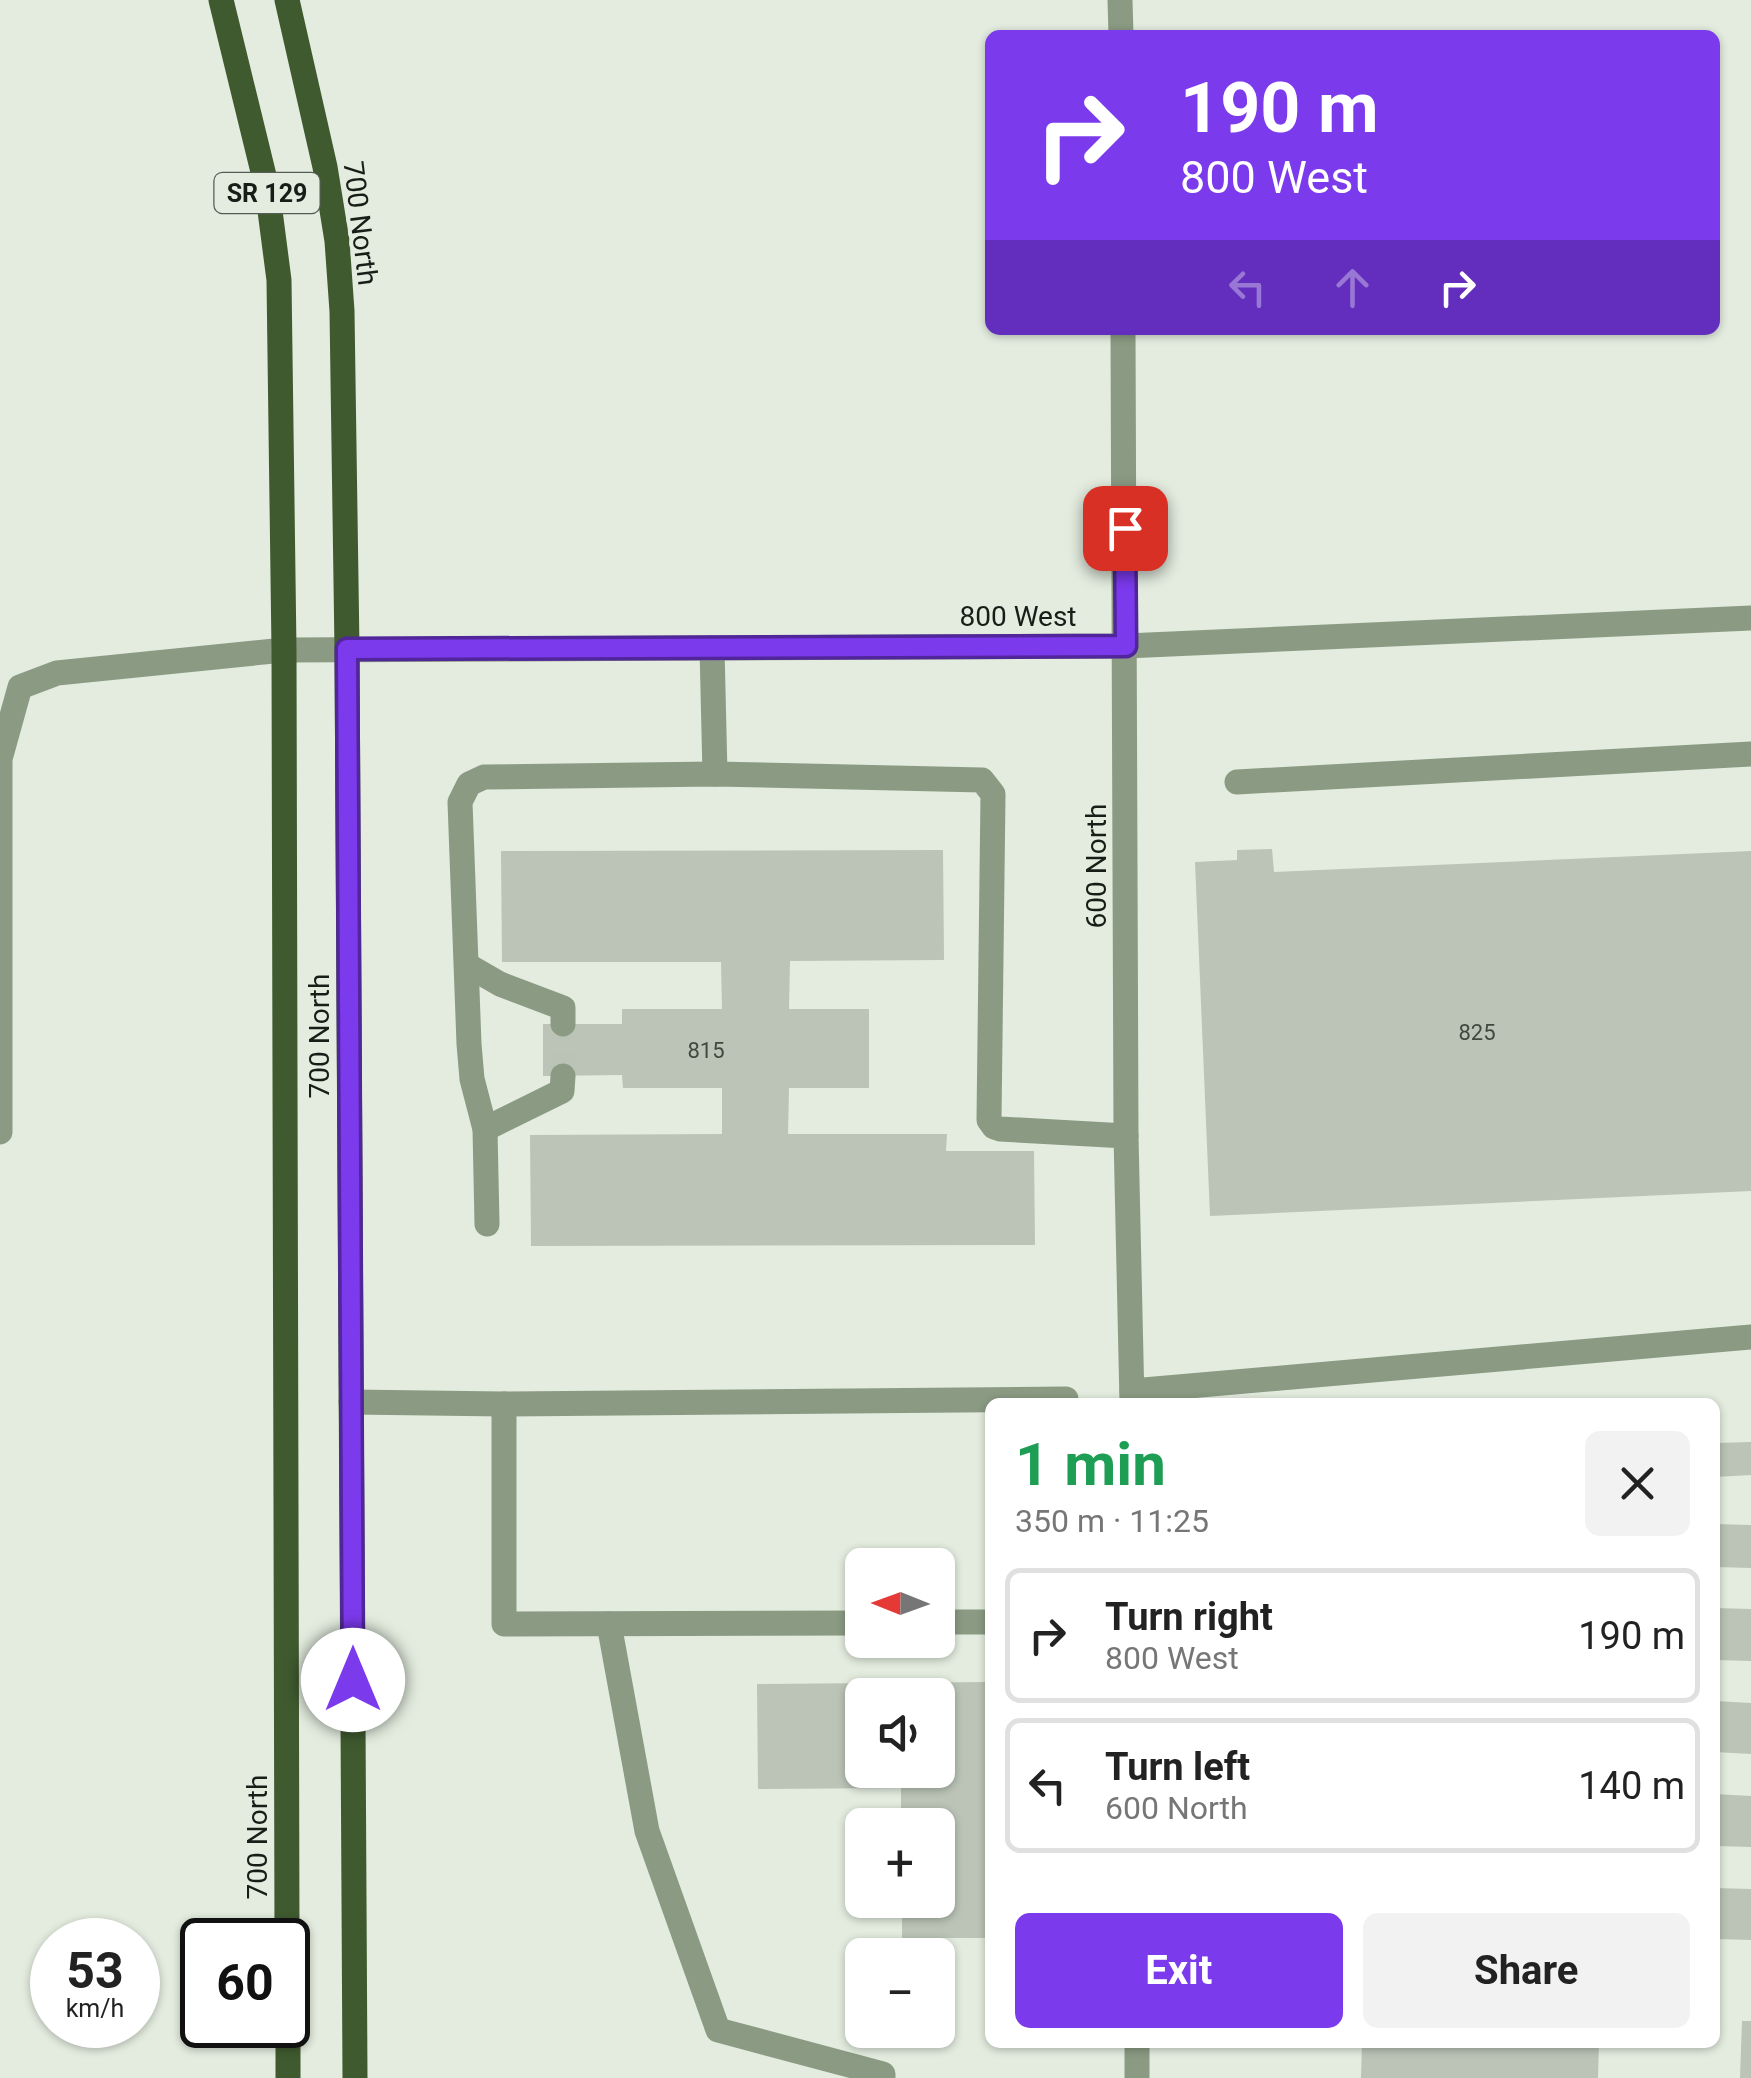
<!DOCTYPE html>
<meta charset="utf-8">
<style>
:root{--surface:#fff;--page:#f2f2f2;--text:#222;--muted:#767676;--line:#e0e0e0;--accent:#7c3aed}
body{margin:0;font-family:Roboto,sans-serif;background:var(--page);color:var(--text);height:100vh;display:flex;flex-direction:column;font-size:38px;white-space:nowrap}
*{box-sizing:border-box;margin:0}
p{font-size:32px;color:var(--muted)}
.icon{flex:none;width:55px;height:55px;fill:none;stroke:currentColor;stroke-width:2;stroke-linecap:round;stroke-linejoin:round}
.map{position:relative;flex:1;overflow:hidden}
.side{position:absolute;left:985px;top:1398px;width:735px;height:650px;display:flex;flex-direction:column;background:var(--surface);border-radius:15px;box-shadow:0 2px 8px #0004}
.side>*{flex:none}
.banner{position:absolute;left:985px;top:30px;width:735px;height:305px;border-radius:15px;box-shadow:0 2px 8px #0004;background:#7c3aed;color:#fff;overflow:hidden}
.needle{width:65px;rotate:271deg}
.tools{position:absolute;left:845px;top:1548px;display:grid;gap:20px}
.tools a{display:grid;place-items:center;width:110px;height:110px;border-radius:15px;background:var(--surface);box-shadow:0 2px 8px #0004;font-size:50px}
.speed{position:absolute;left:30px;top:1918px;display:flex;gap:20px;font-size:50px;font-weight:700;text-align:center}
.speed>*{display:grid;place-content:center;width:130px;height:130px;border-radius:50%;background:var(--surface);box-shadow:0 2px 8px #0004;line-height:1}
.speed small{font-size:25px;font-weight:400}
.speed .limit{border:5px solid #111;border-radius:15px;background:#fff;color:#111}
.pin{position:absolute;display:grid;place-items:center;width:85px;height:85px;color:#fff;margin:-42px;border-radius:20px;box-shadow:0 5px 15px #0006}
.me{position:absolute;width:110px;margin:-55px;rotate:0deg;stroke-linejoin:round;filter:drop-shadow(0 0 8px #0008)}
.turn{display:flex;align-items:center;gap:35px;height:210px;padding:0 30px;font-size:45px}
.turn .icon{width:130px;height:130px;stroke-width:2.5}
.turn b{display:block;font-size:70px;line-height:85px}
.lanes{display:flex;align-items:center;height:95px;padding:0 30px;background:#0003;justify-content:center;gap:50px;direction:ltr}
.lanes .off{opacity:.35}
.round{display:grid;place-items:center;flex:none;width:105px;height:105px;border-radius:15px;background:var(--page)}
.head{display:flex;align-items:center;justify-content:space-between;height:170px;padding:0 30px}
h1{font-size:60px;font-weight:700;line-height:75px;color:#1e9e55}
.action{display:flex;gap:20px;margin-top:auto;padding:20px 30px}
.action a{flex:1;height:115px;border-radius:15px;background:var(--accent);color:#fff;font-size:40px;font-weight:700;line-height:115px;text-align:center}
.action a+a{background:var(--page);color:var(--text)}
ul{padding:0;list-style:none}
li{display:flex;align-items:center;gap:30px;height:135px;margin:0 20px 15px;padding:0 10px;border:5px solid var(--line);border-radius:15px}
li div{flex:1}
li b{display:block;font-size:38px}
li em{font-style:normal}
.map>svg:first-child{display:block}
.building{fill:#bbc4b7;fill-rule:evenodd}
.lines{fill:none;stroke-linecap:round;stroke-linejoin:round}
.minor-tunnel{stroke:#bbc3b7;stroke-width:25;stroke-dasharray:25 12;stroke-linecap:butt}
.minor{stroke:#8b9b83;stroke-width:25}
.major{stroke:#3f5a2f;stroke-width:25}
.route-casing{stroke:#51269a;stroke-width:25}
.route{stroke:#7c3aed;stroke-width:18}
.labels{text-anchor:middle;stroke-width:8;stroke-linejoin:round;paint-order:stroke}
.number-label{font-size:22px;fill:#424740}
.shield{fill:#e3ecdf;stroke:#565b54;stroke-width:2.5}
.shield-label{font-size:25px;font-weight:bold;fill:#191d18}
.street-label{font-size:28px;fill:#191d18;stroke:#e3ecdf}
</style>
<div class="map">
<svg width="1751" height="2078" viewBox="0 0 1751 2078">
<rect width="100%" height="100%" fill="#e3ecdf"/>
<g class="building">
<polygon points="1272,849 1274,872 1751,851 1751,1191 1210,1216 1195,862 1237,860 1237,850"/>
<polygon points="943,850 944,960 790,961 789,1009 869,1009 869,1088 789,1088 788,1134 947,1134 946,1151 1034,1151 1035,1245 531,1246 530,1135 722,1134 722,1088 623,1088 622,1075 543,1076 543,1024 622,1024 622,1009 722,1009 721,962 502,962 501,851"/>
<polygon points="1751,1442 1751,1475 1715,1477 1715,1443"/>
<polygon points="1715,1524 1751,1525 1751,1568 1715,1567"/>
<polygon points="1715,1608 1751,1609 1751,1661 1715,1660"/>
<path d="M990,1682V1938H902V1900H938V1825H901V1788L758,1789L757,1684ZM862,1695H938V1770H862Z"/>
<polygon points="1715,1701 1751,1703 1751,1754 1715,1752"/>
<polygon points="1715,1794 1751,1796 1751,1847 1715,1846"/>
<polygon points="1715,1888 1751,1889 1751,1940 1715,1939"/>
<polygon points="1742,2021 1751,2021 1751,2078 1740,2078"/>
<polygon points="1362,2042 1599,2042 1598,2078 1361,2078"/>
</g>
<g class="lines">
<polyline class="minor-tunnel" points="563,1076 563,1024"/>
<g class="minor">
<polyline points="1120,0 1121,35"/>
<polyline points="1123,330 1126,1136 1132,1402"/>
<polyline points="712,648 715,774"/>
<polyline points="1237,782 1751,754"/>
<polyline points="467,965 500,984 563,1008 563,1024"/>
<polyline points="485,1129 562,1091 563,1076"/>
<polyline points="0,1132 0,759 20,687 57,673 284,650 1126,646 1751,618"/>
<polyline points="487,1224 485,1129 472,1079 469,1044 460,802 469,784 484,777 715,774 982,780 993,794 989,1120 994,1127 1000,1129 1126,1136"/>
<polyline points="1132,1391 1751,1337"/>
<polyline points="351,1402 504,1404 1066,1399 1066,1402"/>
<polyline points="504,1404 504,1624 862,1623"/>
<polyline points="938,1622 990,1622"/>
<polyline points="609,1624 647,1831 718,2030 883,2074 883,2078"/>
<polyline points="1137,2042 1137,2078"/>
</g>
<g class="major">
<polyline points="221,0 267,188 279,280 284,650 287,1940"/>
<polyline points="287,0 325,167 337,241 342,311 347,649 355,2078"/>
<polyline points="288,2019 288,2078"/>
</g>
</g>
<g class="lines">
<g class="route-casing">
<polyline id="route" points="353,1680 347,649 1126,646 1125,528"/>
</g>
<use href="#route" class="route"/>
</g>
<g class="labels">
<g class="number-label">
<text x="1477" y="1040">825</text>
<text x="706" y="1058">815</text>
</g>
<rect class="shield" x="214.5" y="173" width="105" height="40" rx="8"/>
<g class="shield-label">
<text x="267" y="202">SR 129</text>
</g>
<g class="street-label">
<text transform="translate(361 223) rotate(83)" y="10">700 North</text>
<text x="1018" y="626">800 West</text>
<text transform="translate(1096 866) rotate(-90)" y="10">600 North</text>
<text transform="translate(319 1036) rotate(-90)" y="10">700 North</text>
<text transform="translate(257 1837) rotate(-90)" y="10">700 North</text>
</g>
</g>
</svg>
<div class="tools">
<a><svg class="needle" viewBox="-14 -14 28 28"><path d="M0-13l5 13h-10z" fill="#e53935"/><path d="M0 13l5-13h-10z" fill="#767676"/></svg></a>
<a><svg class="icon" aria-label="sound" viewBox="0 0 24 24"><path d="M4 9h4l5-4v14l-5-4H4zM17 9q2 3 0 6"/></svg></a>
<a>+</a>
<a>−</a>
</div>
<div class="speed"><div>53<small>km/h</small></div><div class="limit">60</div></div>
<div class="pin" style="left:1125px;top:528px;background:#d93025"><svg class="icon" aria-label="arrive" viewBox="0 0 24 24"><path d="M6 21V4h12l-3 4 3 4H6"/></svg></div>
<svg class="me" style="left:353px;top:1680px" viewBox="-20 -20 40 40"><circle r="19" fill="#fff"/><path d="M0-13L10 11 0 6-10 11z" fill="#7c3aed"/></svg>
<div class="banner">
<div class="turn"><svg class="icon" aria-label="right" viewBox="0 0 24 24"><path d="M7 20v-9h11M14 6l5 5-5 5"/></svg><div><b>190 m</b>800 West</div></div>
<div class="lanes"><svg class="icon off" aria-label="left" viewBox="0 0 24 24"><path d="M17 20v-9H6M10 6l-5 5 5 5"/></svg><svg class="icon off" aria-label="ahead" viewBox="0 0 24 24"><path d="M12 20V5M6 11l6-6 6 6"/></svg><svg class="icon" aria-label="right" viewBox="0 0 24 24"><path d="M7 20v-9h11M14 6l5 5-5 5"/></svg></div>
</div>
<section class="side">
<div class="head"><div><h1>1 min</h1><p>350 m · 11:25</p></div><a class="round"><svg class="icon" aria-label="close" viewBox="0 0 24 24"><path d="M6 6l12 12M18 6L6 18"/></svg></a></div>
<ul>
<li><svg class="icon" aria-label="right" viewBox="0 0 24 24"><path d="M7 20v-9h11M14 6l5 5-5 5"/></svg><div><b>Turn right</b><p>800 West</p></div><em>190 m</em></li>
<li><svg class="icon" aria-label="left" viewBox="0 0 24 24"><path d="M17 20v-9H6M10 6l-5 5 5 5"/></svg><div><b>Turn left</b><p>600 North</p></div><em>140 m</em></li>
</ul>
<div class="action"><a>Exit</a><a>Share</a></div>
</section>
</div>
